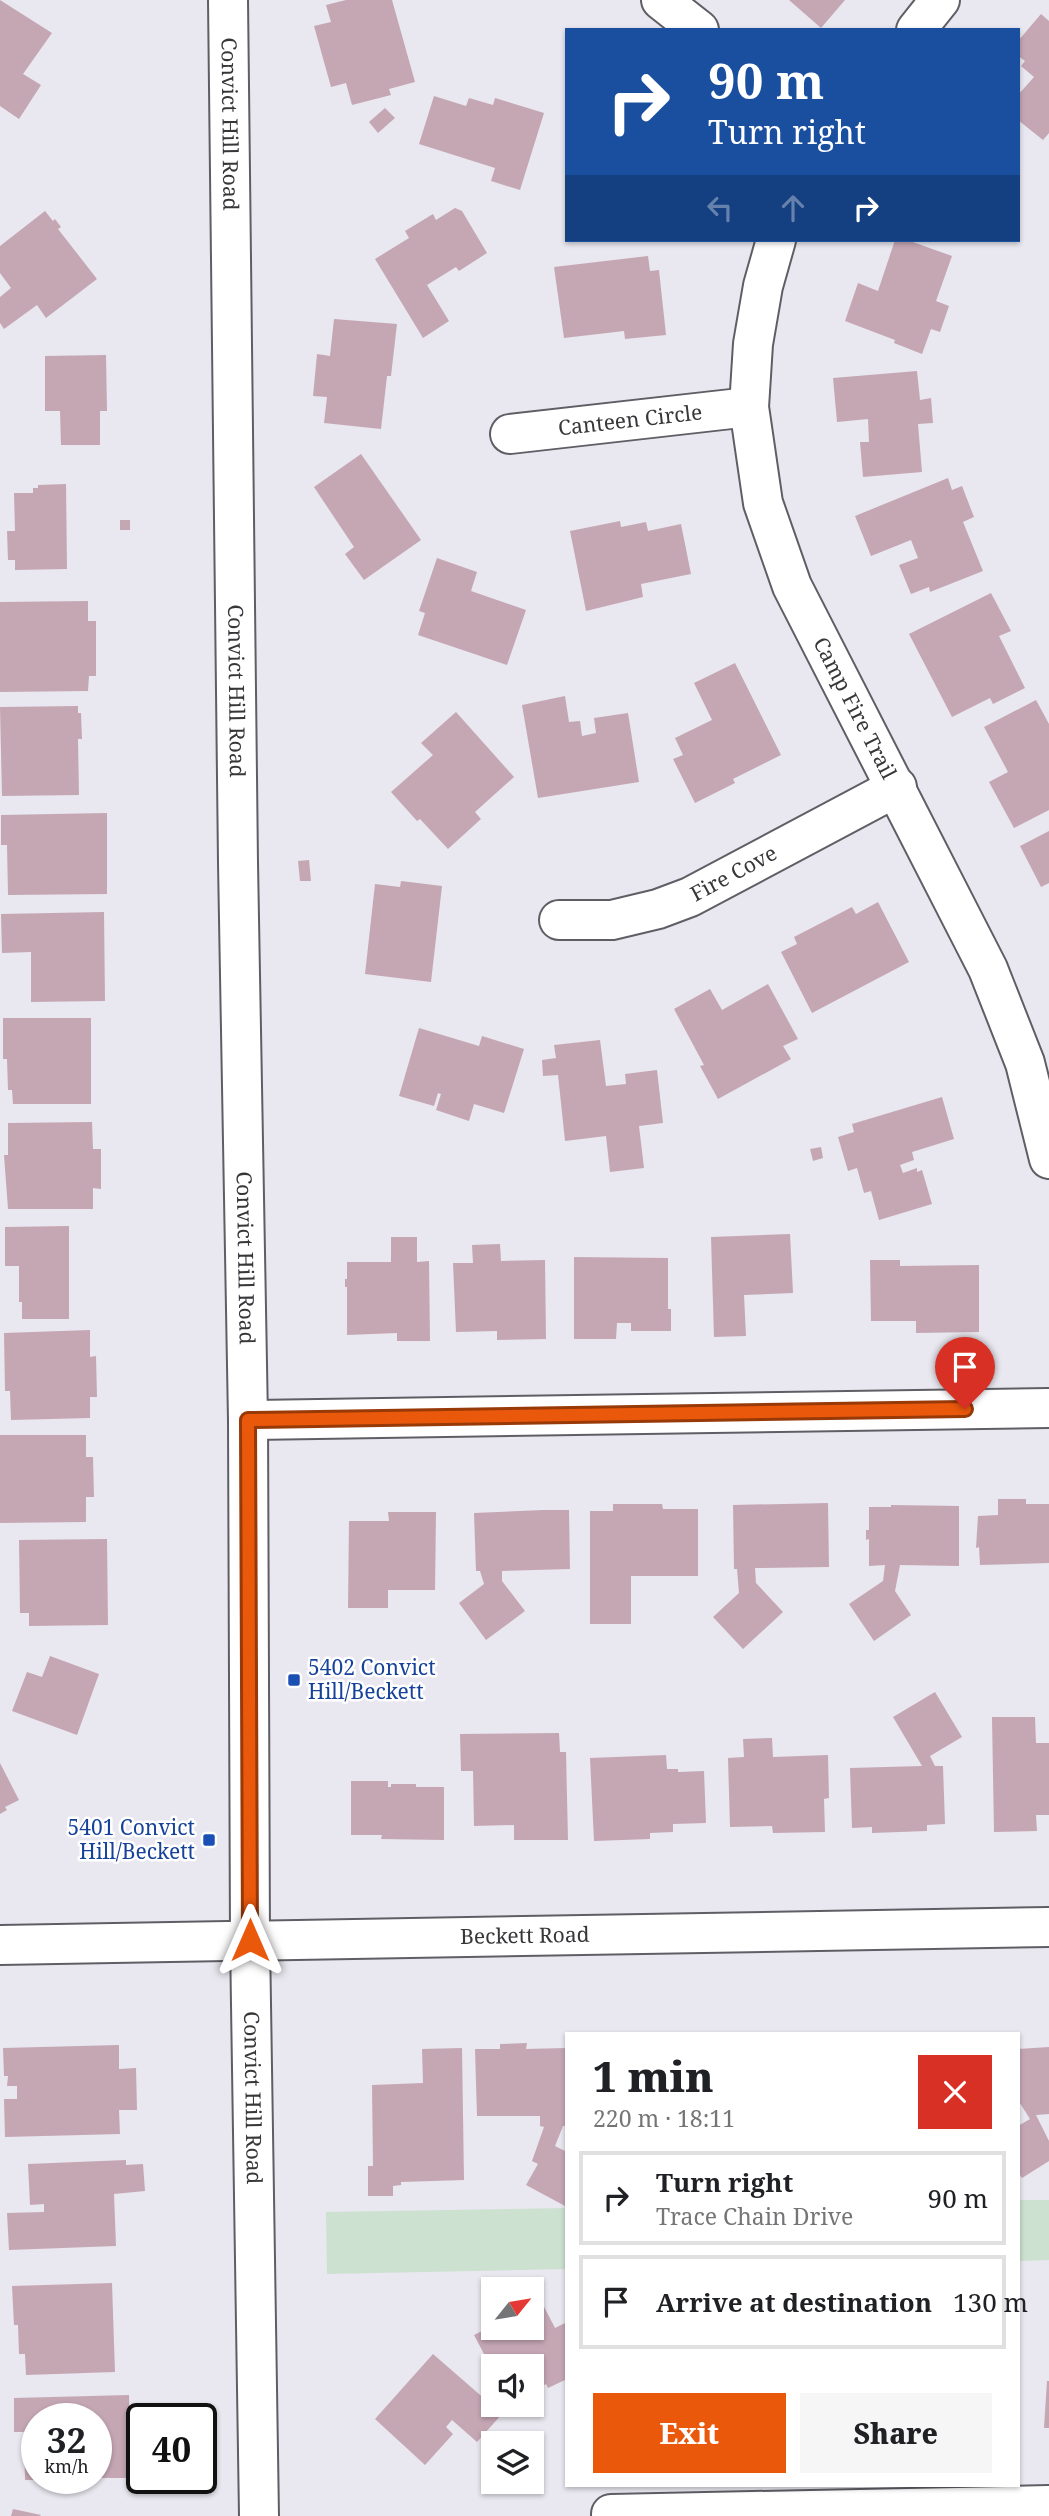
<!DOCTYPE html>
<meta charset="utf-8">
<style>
:root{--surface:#fff;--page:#f6f6f6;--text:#202124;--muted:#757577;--line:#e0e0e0;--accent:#ea580c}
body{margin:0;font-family:"Noto Serif",serif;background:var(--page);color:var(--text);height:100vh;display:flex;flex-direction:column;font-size:26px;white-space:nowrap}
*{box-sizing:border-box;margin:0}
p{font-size:23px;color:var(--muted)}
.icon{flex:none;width:38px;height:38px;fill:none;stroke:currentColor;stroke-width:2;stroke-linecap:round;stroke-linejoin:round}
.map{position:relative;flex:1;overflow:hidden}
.side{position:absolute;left:565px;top:2032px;width:455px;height:455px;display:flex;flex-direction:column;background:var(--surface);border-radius:0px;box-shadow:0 2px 5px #0004}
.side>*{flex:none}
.hud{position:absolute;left:565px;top:28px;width:455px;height:214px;border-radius:0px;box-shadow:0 2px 5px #0004;background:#1a4fa0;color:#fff;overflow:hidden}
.needle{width:46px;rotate:60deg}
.buttons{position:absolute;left:481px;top:2277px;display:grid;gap:14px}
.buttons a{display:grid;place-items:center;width:63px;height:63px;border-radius:0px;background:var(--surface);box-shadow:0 2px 5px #0004;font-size:35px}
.speed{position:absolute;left:21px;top:2403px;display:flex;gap:14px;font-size:35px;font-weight:700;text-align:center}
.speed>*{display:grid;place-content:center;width:91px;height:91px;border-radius:50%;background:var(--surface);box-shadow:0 2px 5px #0004;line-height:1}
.speed small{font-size:18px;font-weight:400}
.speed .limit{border:4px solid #111;border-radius:10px;background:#fff;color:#111}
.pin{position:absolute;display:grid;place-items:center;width:60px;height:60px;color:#fff;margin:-72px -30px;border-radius:50% 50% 50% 0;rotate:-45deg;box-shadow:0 0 7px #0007}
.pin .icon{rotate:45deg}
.me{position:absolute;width:77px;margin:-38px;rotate:0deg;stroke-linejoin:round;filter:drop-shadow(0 0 5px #0008)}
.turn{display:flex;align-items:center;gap:24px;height:147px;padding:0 28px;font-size:32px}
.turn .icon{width:91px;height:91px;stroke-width:2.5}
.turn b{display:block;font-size:49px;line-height:60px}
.lanes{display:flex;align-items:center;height:66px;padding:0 28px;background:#0003;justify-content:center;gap:35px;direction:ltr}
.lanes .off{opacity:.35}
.round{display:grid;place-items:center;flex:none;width:74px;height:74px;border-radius:0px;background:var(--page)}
.overview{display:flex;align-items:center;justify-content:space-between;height:119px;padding:0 28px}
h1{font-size:42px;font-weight:800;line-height:52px}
.cta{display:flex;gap:14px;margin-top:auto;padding:14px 28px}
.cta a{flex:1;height:80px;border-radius:0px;background:var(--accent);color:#fff;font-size:28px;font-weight:800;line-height:80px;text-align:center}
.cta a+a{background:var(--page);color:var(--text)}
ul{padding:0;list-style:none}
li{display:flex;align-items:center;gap:21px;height:94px;margin:0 14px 10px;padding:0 14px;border:4px solid var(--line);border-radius:0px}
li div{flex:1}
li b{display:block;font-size:26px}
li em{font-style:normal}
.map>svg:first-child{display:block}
.green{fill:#cce1d0}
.building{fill:#c5a7b4}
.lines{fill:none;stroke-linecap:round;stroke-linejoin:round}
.minor-casing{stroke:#605e65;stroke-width:42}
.tertiary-casing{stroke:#605e65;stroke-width:42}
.minor{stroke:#fff;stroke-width:38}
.tertiary{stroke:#fff;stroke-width:38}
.route-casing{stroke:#983908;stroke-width:18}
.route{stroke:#ea580c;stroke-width:12}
.transit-dot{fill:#1a4fb4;stroke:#fff;stroke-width:2.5}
.labels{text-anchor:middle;stroke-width:5;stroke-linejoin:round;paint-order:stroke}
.street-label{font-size:21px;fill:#373639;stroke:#fff}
.transit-label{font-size:21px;fill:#164399;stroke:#fff;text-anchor:start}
</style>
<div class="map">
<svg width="1049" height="2516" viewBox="0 0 1049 2516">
<rect width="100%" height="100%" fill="#e9e7ef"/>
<g class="green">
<polygon points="1019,2200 1049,2200 1049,2260 1019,2261"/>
<polygon points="567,2208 567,2269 327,2274 326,2212"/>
</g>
<g class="building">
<polygon points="0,0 52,33 23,74 41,85 19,119 0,106"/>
<polygon points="346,0 392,0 415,82 389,89 391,95 352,105 346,83 331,87 314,26 331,22 326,5"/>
<polygon points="789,0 845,0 821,28"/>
<polygon points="1041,14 1049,21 1049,133 1043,140 1018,120 1018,95 1034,77 1021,66 1025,61 1018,56 1018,41"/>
<polygon points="434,96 466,106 469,98 493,105 495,98 544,113 520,190 491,181 495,168 419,144"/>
<polygon points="385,108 395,118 378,133 369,122"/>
<polygon points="455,208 462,211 487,253 459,271 456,267 427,285 449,321 423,338 375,259 409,238 405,231 433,214 436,220"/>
<polygon points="45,211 53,221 55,219 61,227 58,229 97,279 46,318 37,305 4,329 0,323 0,297 11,288 0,273 0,246"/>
<polygon points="895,240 907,240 952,256 936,301 949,306 940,332 931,329 922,354 894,343 895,340 845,321 858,283 878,291"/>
<polygon points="648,256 650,271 659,270 666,335 625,339 624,331 564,338 554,267"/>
<polygon points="334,319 397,324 391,376 387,376 381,429 324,423 327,397 313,396 317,354 330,356"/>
<polygon points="106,355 107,411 100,411 100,445 61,445 60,411 45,411 45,356"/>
<polygon points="917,371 920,400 931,398 933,423 918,424 922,472 863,477 860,442 869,442 868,419 837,422 833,378"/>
<polygon points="361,454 421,540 364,580 345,554 354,547 314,487"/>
<polygon points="948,478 952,490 962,486 974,517 963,522 983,571 930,592 929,587 911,594 899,565 918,558 911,540 871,556 855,516"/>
<polygon points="66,484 67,569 15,570 15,560 8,560 7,531 15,531 14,493 33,493 33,488 38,488 38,485"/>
<rect x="120" y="520" width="10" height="10"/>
<polygon points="620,521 621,527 646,522 648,531 681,524 691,574 641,584 643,597 586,611 570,531"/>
<polygon points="437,558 477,572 471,591 526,610 507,665 418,635 425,613 419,611"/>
<polygon points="991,593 1011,631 999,636 1025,688 993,704 990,698 952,717 909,634"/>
<polygon points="88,601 88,621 96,621 96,676 89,676 88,691 0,692 0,602"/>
<polygon points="735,663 781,755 733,779 735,783 695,803 673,759 683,755 675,738 712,720 694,683"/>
<polygon points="565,696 569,722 580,721 582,736 596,733 594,718 628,713 639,782 538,798 522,705"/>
<polygon points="1036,700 1049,724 1049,810 1014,828 989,782 1008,772 984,727"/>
<polygon points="78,706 78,713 81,713 82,739 78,739 79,795 2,796 0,707"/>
<polygon points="456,712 514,777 475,812 481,819 448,849 420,819 417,821 391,792 433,755 421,743"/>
<polygon points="107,813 107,894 8,895 7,845 1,845 1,815"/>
<polygon points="1049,831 1049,883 1041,887 1020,846"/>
<polygon points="309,860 311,881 300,881 298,861"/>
<polygon points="401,881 442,886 431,982 365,974 375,884 400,887"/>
<polygon points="878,902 909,962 812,1013 781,952 797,944 794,937 852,907 856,914"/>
<polygon points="104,912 105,1001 31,1002 31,952 2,953 1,914"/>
<polygon points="768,984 798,1039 783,1046 791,1059 718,1099 700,1066 704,1065 674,1009 710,989 722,1010"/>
<polygon points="3,1018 91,1018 91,1104 13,1104 12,1090 8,1090 7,1059 3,1059"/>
<polygon points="419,1028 479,1046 482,1036 524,1049 504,1113 474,1104 469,1121 436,1110 441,1094 438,1093 434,1106 399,1096"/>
<polygon points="600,1040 606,1086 626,1084 625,1074 657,1070 663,1123 639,1126 644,1168 610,1172 606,1136 565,1141 558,1075 543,1076 542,1060 556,1058 554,1045"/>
<polygon points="942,1097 954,1139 912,1152 914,1160 900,1165 903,1173 917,1168 917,1172 922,1170 932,1204 879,1220 871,1191 864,1193 857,1168 848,1171 838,1137 854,1132 852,1124"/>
<polygon points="92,1122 93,1149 101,1149 101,1189 93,1188 93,1209 8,1209 4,1155 8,1155 8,1123"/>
<polygon points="821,1147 823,1158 813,1161 810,1149"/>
<polygon points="69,1226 69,1319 22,1319 22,1302 19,1302 19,1266 5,1266 5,1227"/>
<polygon points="790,1234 793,1293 744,1295 746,1336 714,1337 711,1237"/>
<polygon points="391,1237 417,1237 417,1262 429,1261 430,1341 397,1341 397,1333 347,1335 347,1287 345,1287 345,1279 347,1279 347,1262 391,1262"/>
<polygon points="500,1244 501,1261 545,1260 546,1339 497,1340 497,1331 456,1332 453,1263 473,1263 472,1245"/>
<polygon points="574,1257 668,1258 668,1309 671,1309 671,1331 631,1331 631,1323 617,1323 616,1339 574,1339"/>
<polygon points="870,1260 900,1260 900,1266 979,1265 979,1332 916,1333 916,1321 871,1321"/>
<polygon points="90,1330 90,1357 96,1356 97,1397 90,1397 90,1418 11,1420 10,1391 5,1391 4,1333"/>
<polygon points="0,1435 86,1435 86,1457 93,1457 94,1497 86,1497 86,1522 0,1523"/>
<polygon points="998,1499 1026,1499 1026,1504 1049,1504 1049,1563 980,1565 979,1547 976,1548 978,1516 998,1515"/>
<polygon points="828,1503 829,1567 755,1568 756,1583 783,1612 743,1649 713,1617 739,1593 737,1569 734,1569 733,1505"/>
<polygon points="613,1504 662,1504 663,1509 698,1509 698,1576 631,1576 631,1624 590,1624 590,1511 613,1511"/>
<polygon points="891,1505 959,1506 959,1566 900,1565 895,1591 911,1615 874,1641 849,1604 883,1581 885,1565 869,1566 869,1539 866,1540 866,1530 869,1530 869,1507 891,1507"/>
<polygon points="543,1510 569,1510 570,1569 502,1571 502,1581 525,1611 486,1640 459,1603 484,1584 480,1571 476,1571 474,1513"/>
<polygon points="388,1512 436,1512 435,1590 388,1590 388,1608 348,1608 349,1521 389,1521"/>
<polygon points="107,1539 108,1625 29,1626 29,1613 20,1613 19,1540"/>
<polygon points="50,1656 99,1674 77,1735 12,1711 27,1672 42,1677"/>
<polygon points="935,1692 962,1737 930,1756 935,1766 943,1766 945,1824 927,1825 927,1831 872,1833 872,1827 852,1828 850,1768 922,1766 893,1717"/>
<polygon points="992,1717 1035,1717 1036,1743 1049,1743 1049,1815 1036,1815 1037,1831 994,1832"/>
<polygon points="559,1733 560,1752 566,1752 568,1840 514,1840 514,1825 474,1826 473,1771 461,1771 460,1734"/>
<polygon points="772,1738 773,1757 828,1755 829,1798 824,1799 825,1832 773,1833 772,1826 730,1827 728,1758 744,1757 743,1739"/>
<polygon points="666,1755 667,1769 678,1769 678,1772 704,1771 706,1823 673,1824 673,1832 650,1833 650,1839 594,1841 590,1758"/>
<polygon points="0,1763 19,1800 5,1807 7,1810 0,1814"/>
<polygon points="351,1781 388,1781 388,1787 391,1787 391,1784 416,1784 416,1787 444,1787 444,1840 381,1839 382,1835 351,1835"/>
<polygon points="527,2043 526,2049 566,2048 567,2126 563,2126 555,2146 567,2152 565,2206 526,2185 538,2164 532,2161 544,2127 540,2126 540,2116 477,2116 475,2049 500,2049 500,2044"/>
<polygon points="119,2045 119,2069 136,2068 137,2110 119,2110 120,2134 5,2137 4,2099 17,2099 17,2086 7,2086 8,2076 4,2076 3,2048"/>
<polygon points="1049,2047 1049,2114 1036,2115 1049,2141 1049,2161 1022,2178 1018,2172 1018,2126 1030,2119 1018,2100 1018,2049"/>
<polygon points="462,2048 464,2180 401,2182 401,2185 393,2186 393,2196 368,2196 368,2166 373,2166 372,2085 423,2083 422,2049"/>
<polygon points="126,2160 126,2165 143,2164 145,2191 114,2194 116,2246 9,2250 7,2213 44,2212 44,2204 30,2205 28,2164"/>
<polygon points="112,2283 115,2372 26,2375 25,2354 19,2354 18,2325 14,2325 12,2286"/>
<polygon points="537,2293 555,2328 567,2322 567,2379 548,2388 546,2384 532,2392 532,2366 494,2366 494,2373 474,2335 494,2325 494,2328 532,2328 532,2294"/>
<polygon points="433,2354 502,2414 477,2442 452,2420 446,2427 453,2434 425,2465 375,2419"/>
<polygon points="1047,2381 1049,2381 1049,2428 1044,2428"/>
<polygon points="129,2395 131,2478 96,2478 96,2418 37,2418 37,2480 25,2480 24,2432 14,2432 14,2398"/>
<polygon points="13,2509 41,2515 40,2516 11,2516"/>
</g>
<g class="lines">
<g class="minor-casing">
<g id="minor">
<polyline points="661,0 699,30"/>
<polyline points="916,30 940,0"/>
<path id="s1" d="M776,240L763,286L753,344L749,407L763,503L792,586L988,969L1025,1063L1049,1159"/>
<path id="s2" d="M510,434L749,407"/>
<path id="s3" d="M559,920H612L658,909L690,897L897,787"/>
<polyline points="248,1420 1049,1408"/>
<polyline points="611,2514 1049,2505"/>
</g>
</g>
<g class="tertiary-casing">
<g id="tertiary">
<path id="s4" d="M228,0L238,863L248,1420L250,1940L259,2516"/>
<path id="s5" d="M0,1945L1049,1927"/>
</g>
</g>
<use href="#minor" class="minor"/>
<use href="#tertiary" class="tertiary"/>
</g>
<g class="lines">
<g class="route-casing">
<polyline id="route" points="250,1940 248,1420 965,1409"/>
</g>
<use href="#route" class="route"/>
</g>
<g class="transit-dot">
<rect x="287" y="1673" width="14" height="14" rx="3.5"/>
<rect x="202" y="1833" width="14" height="14" rx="3.5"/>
</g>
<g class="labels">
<g class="street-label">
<text dy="7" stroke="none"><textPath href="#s4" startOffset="124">Convict Hill Road</textPath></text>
<text dy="7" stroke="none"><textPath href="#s2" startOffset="121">Canteen Circle</textPath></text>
<text dy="7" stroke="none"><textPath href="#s4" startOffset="691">Convict Hill Road</textPath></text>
<text dy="7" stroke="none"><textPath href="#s1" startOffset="492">Camp Fire Trail</textPath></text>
<text dy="7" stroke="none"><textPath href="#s3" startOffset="184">Fire Cove</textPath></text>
<text dy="7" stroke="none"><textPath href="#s4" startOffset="1258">Convict Hill Road</textPath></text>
<text dy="7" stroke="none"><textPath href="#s5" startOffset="525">Beckett Road</textPath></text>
<text dy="7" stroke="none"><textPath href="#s4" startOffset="2098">Convict Hill Road</textPath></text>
</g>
<g class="transit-label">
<text x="308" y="1675">5402 Convict<tspan x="308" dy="24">Hill/Beckett</tspan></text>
<text x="195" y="1835" text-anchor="end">5401 Convict<tspan x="195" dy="24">Hill/Beckett</tspan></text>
</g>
</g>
</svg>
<div class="buttons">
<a><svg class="needle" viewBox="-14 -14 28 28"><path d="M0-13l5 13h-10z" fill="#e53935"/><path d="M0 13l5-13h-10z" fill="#757577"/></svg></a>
<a><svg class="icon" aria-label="sound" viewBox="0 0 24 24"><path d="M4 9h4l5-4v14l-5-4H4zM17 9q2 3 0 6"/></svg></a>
<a><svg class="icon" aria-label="layers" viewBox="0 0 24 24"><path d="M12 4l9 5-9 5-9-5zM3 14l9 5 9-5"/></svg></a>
</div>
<div class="speed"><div>32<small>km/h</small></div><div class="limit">40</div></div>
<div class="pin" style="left:965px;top:1409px;background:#d93025"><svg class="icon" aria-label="arrive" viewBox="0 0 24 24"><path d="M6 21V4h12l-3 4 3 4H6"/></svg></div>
<svg class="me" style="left:250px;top:1940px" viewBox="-20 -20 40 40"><path d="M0-17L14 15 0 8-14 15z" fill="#ea580c" stroke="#fff" stroke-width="4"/></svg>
<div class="hud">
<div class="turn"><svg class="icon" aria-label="right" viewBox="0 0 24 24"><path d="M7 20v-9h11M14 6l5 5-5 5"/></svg><div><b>90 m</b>Turn right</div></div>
<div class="lanes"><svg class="icon off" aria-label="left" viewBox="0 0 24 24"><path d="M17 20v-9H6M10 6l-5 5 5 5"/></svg><svg class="icon off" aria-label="ahead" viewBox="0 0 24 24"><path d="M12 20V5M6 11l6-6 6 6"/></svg><svg class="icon" aria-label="right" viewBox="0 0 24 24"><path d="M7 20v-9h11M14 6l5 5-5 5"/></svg></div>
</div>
<section class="side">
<div class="overview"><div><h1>1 min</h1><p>220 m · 18:11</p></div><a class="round" style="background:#d93025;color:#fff"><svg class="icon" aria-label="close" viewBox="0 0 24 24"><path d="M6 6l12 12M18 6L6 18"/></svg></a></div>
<ul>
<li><svg class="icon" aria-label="right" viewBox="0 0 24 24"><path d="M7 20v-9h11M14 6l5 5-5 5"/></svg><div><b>Turn right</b><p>Trace Chain Drive</p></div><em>90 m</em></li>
<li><svg class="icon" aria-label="arrive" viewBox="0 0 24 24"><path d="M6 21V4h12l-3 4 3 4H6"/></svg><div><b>Arrive at destination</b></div><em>130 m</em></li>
</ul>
<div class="cta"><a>Exit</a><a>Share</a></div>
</section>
</div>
